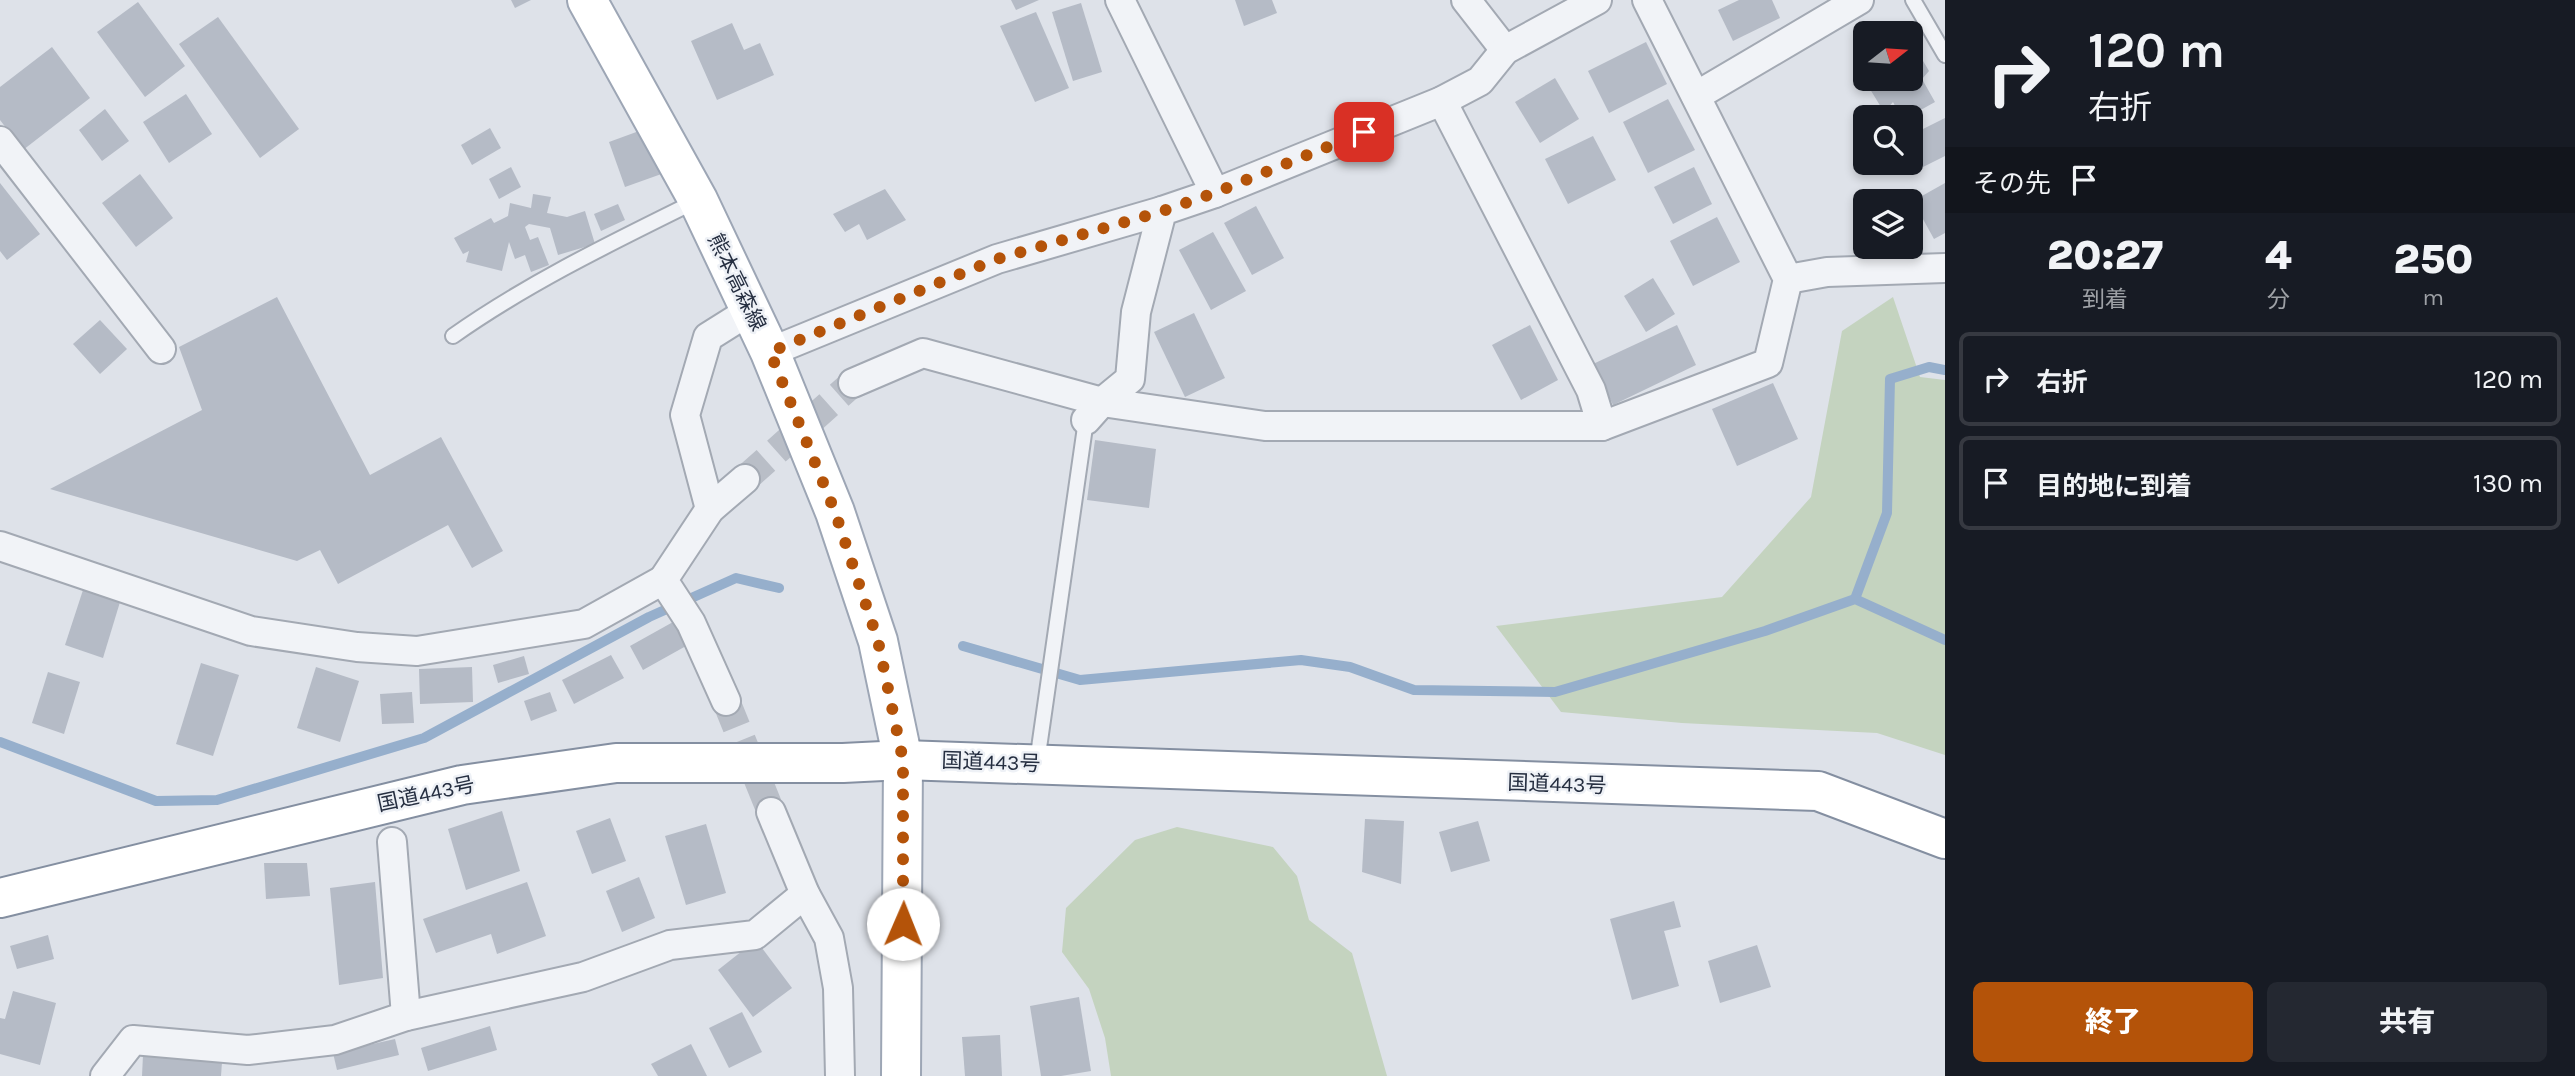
<!DOCTYPE html>
<html lang="ja">
<meta charset="utf-8">
<style>
:root{--surface:#171b24;--page:#242831;--text:#f1f3f6;--muted:#9ea1a6;--line:#363941;--accent:#b45309}
body{margin:0;font-family:Karla,"Noto Sans JP",sans-serif;background:var(--page);color:var(--text);height:100vh;display:flex;flex-direction:column;font-size:26px;white-space:nowrap}
*{box-sizing:border-box;margin:0}
p{font-size:23px;color:var(--muted)}
.icon{flex:none;width:38px;height:38px;fill:none;stroke:currentColor;stroke-width:2;stroke-linecap:round;stroke-linejoin:round}
.map{position:relative;flex:1;overflow:hidden}
.side{display:flex;flex-direction:column;background:var(--surface);width:630px}
.side>*{flex:none}
.guide{background:#171b24;color:var(--text);overflow:hidden}
.needle{width:46px;rotate:73deg}
.tools{position:absolute;left:1853px;top:21px;display:grid;gap:14px}
.tools a{display:grid;place-items:center;width:70px;height:70px;border-radius:10px;background:var(--surface);box-shadow:0 4px 10px #0003;font-size:35px}
.pin{position:absolute;display:grid;place-items:center;width:60px;height:60px;color:#fff;margin:-30px;border-radius:14px;box-shadow:0 4px 10px #0006}
.me{position:absolute;width:77px;margin:-38px;rotate:1deg;stroke-linejoin:round;filter:drop-shadow(0 0 5px #0008)}
.turn{display:flex;align-items:center;gap:24px;height:147px;padding:0 28px;font-size:32px}
.turn .icon{width:91px;height:91px;stroke-width:2.5}
.turn b{display:block;font-size:49px;line-height:60px}
.then{display:flex;align-items:center;height:66px;padding:0 28px;background:#0003;gap:14px;font-size:26px}
.eta{display:flex;justify-content:space-evenly;align-items:center;height:119px;text-align:center}
.eta b{font-size:42px;font-weight:800;line-height:49px}
.cta{display:flex;gap:14px;margin-top:auto;padding:14px 28px}
.cta a{flex:1;height:80px;border-radius:10px;background:var(--accent);color:#fff;font-size:28px;font-weight:800;line-height:80px;text-align:center}
.cta a+a{background:var(--page);color:var(--text)}
ul{padding:0;list-style:none}
li{display:flex;align-items:center;gap:21px;height:94px;margin:0 14px 10px;padding:0 14px;border:4px solid var(--line);border-radius:10px}
li div{flex:1}
li b{display:block;font-size:26px}
li em{font-style:normal}
main{display:flex;flex:1;min-height:0}
.map>svg:first-child{display:block}
.green{fill:#c4d3bf}
.lines{fill:none;stroke-linecap:round;stroke-linejoin:round}
.stream{stroke:#96afcc;stroke-width:10}
.building{fill:#b5bbc6}
.street-tunnel{stroke:#b9bec7;stroke-width:28;stroke-dasharray:28 14;stroke-linecap:butt}
.lane-casing{stroke:#a3a9b3;stroke-width:18}
.street-casing{stroke:#a3a9b3;stroke-width:32}
.primary-casing{stroke:#9da6b5;stroke-width:42}
.highway-casing{stroke:#848fa1;stroke-width:42}
.lane{stroke:#f1f3f7;stroke-width:14}
.street{stroke:#f1f3f7;stroke-width:28}
.primary{stroke:#fff;stroke-width:38}
.highway{stroke:#fff;stroke-width:38}
.route{stroke:#b45309;stroke-width:12;stroke-dasharray:0 21.6}
.labels{text-anchor:middle;stroke-width:5;stroke-linejoin:round;paint-order:stroke}
.street-label{font-size:21px;fill:#262f41;stroke:#eef1f6}
</style>
<main>
<div class="map">
<svg width="1945" height="1076" viewBox="0 0 1945 1076">
<rect width="100%" height="100%" fill="#dee2e9"/>
<g class="green">
<polygon points="1893,297 1920,377 1945,380 1945,755 1877,733 1682,723 1561,712 1496,626 1722,597 1811,497 1842,331"/>
<polygon points="1177,827 1273,847 1297,876 1309,920 1352,953 1387,1076 1111,1076 1105,1038 1089,989 1062,952 1066,908 1135,840"/>
</g>
<g class="lines">
<g class="stream">
<polyline points="1855,599 1887,513 1890,379 1929,367 1945,370"/>
<polyline points="963,646 1080,680 1301,660 1350,667 1414,690 1555,692 1765,631 1855,599 1945,640"/>
<polyline points="0,742 156,801 217,800 424,738 649,617 736,578 779,588"/>
</g>
</g>
<g class="building">
<polygon points="511,0 531,0 515,8"/>
<polygon points="1011,0 1039,0 1016,10"/>
<polygon points="1235,0 1272,0 1277,13 1244,26"/>
<polygon points="1739,0 1772,0 1780,18 1733,41 1718,10"/>
<polygon points="138,2 185,66 145,97 97,32"/>
<polygon points="1081,3 1102,72 1073,81 1052,12"/>
<polygon points="1036,12 1069,88 1035,102 1000,26"/>
<polygon points="218,17 299,129 260,158 179,44"/>
<polygon points="732,23 744,50 760,43 774,75 717,100 691,41"/>
<polygon points="1646,42 1667,84 1609,113 1588,71"/>
<polygon points="1913,44 1929,71 1922,79 1935,102 1908,117 1901,117 1893,102 1884,112 1862,76 1866,73 1866,79 1911,79 1911,45"/>
<polygon points="52,47 90,98 23,150 0,120 0,87"/>
<polygon points="1555,78 1579,119 1540,143 1515,102"/>
<polygon points="186,94 212,134 169,163 143,122"/>
<polygon points="1668,99 1695,150 1648,173 1623,122"/>
<polygon points="105,109 129,141 102,161 79,130"/>
<polygon points="1945,118 1945,156 1921,168 1911,148 1911,135"/>
<polygon points="650,127 667,172 625,187 609,142"/>
<polygon points="490,128 501,148 472,165 461,145"/>
<polygon points="1593,136 1616,180 1568,204 1545,159"/>
<polygon points="511,167 521,187 499,199 489,179"/>
<polygon points="1694,167 1712,204 1673,224 1654,187"/>
<polygon points="140,174 173,218 136,247 102,203"/>
<polygon points="0,183 40,234 7,260 0,251"/>
<polygon points="1945,183 1945,233 1934,239 1913,201"/>
<polygon points="885,189 906,220 867,240 859,224 845,232 833,214"/>
<polygon points="533,194 551,197 547,213 567,217 585,211 595,244 558,255 550,228 529,224 525,227 530,240 538,237 549,265 531,272 525,255 515,259 509,242 502,271 466,262 469,251 463,254 454,238 491,218 494,223 508,216 510,203 531,208"/>
<polygon points="618,204 625,220 601,231 594,214"/>
<polygon points="1256,206 1284,258 1252,275 1224,223"/>
<polygon points="1717,217 1740,262 1693,286 1670,241"/>
<polygon points="1213,232 1246,291 1211,310 1179,250"/>
<polygon points="1653,278 1675,314 1646,332 1624,296"/>
<polygon points="277,297 370,475 441,437 503,551 472,568 448,525 338,584 320,550 297,561 50,489 202,410 179,347"/>
<polygon points="1194,313 1225,378 1185,397 1154,332"/>
<polygon points="100,320 127,349 100,374 73,344"/>
<polygon points="1530,325 1558,380 1521,400 1492,345"/>
<polygon points="1677,325 1696,365 1613,405 1593,364"/>
<polygon points="1773,383 1798,439 1737,466 1712,409"/>
<polygon points="1095,440 1156,449 1149,508 1087,500"/>
<polygon points="83,590 120,602 103,658 65,645"/>
<polygon points="673,622 686,646 643,670 630,646"/>
<polygon points="611,655 624,678 574,704 562,680"/>
<polygon points="524,656 529,674 498,683 493,665"/>
<polygon points="201,663 239,675 213,756 176,744"/>
<polygon points="316,667 359,681 340,742 297,728"/>
<polygon points="472,667 473,702 420,704 419,669"/>
<polygon points="48,672 80,682 64,734 32,723"/>
<polygon points="412,692 414,723 382,724 380,694"/>
<polygon points="550,692 557,711 531,721 524,701"/>
<polygon points="502,811 520,871 466,890 448,829"/>
<polygon points="610,818 626,861 592,874 576,831"/>
<polygon points="1365,819 1404,821 1401,884 1362,872"/>
<polygon points="1478,821 1490,861 1451,872 1439,832"/>
<polygon points="706,824 726,893 686,905 665,836"/>
<polygon points="264,863 307,863 310,896 266,899"/>
<polygon points="639,877 655,918 622,932 606,891"/>
<polygon points="375,882 383,978 339,985 330,888"/>
<polygon points="527,882 546,936 497,954 491,934 436,953 423,919"/>
<polygon points="1674,901 1681,927 1664,931 1679,986 1632,1000 1610,919"/>
<polygon points="48,935 54,959 17,969 10,946"/>
<polygon points="756,940 792,988 753,1017 718,970"/>
<polygon points="1757,945 1771,987 1720,1003 1708,961"/>
<polygon points="13,991 56,1003 40,1065 0,1054 0,1018 5,1019"/>
<polygon points="1079,997 1091,1071 1061,1076 1041,1076 1030,1006"/>
<polygon points="742,1012 762,1052 729,1068 709,1028"/>
<polygon points="490,1026 497,1050 428,1071 421,1048"/>
<polygon points="1000,1035 1002,1076 965,1076 962,1037"/>
<polygon points="395,1039 399,1055 337,1070 333,1053"/>
<polygon points="691,1044 707,1076 658,1076 651,1064"/>
<polygon points="143,1055 222,1062 221,1076 142,1076"/>
</g>
<g class="lines">
<g class="street-tunnel">
<polyline points="745,479 853,383"/>
<polyline points="726,701 771,812"/>
</g>
<g class="lane-casing">
<g id="lane">
<polyline points="1913,0 1945,55"/>
<path d="M453,336C528,283 613,242 696,201"/>
<polyline points="1037,762 1086,420"/>
</g>
</g>
<g class="street-casing">
<g id="street">
<polyline points="1120,0 1215,193"/>
<polyline points="1466,0 1505,50"/>
<polyline points="1696,96 1859,0"/>
<polyline points="1442,101 1591,390 1602,426"/>
<polyline points="0,141 161,349"/>
<polyline points="1788,279 1827,272 1945,268"/>
<polyline points="770,352 997,259 1162,211"/>
<polyline points="853,383 923,353 1102,402 1265,426 1602,426 1768,363 1788,279 1647,0"/>
<polyline points="1086,420 1102,402 1130,379 1136,312 1162,211 1215,193 1442,101 1480,81 1505,50 1597,0"/>
<polyline points="710,509 685,415 708,337 751,310"/>
<polyline points="0,546 251,631 357,647 417,651 584,624 663,580"/>
<polyline points="726,701 691,623 663,580 710,509 745,479"/>
<polyline points="771,812 805,894 829,938 838,988 840,1076"/>
<polyline points="392,842 406,1016"/>
<polyline points="105,1076 133,1040 248,1050 335,1040 406,1016 583,977 670,945 755,935 805,894"/>
</g>
</g>
<g class="primary-casing">
<polyline id="primary" points="587,0 698,200 770,352 835,512 878,641 903,760 901,1076"/>
</g>
<g class="highway-casing">
<polyline id="highway" points="0,898 462,785 616,763 843,763 903,760 1818,791 1945,839"/>
</g>
<use href="#lane" class="lane"/>
<use href="#street" class="street"/>
<use href="#primary" class="primary"/>
<use href="#highway" class="highway"/>
</g>
<g class="lines">
<polyline class="route" points="903,924 903,760 878,641 835,512 770,352 997,259 1163,211 1214,193 1364,132"/>
</g>
<g class="labels">
<g class="street-label">
<text transform="translate(737 282) rotate(64)" y="7">熊本高森線</text>
<text transform="translate(991 762) rotate(2)" y="7">国道443号</text>
<text transform="translate(1557 784) rotate(2)" y="7">国道443号</text>
<text transform="translate(426 794) rotate(-12)" y="7">国道443号</text>
</g>
</g>
</svg>
<div class="tools">
<a><svg class="needle" viewBox="-14 -14 28 28"><path d="M0-13l5 13h-10z" fill="#e53935"/><path d="M0 13l5-13h-10z" fill="#9ea1a6"/></svg></a>
<a><svg class="icon" aria-label="search" viewBox="0 0 24 24"><circle cx="10" cy="10" r="6"/><path d="M15 15l6 6"/></svg></a>
<a><svg class="icon" aria-label="layers" viewBox="0 0 24 24"><path d="M12 4l9 5-9 5-9-5zM3 14l9 5 9-5"/></svg></a>
</div>
<div class="pin" style="left:1364px;top:132px;background:#d93025"><svg class="icon" aria-label="arrive" viewBox="0 0 24 24"><path d="M6 21V4h12l-3 4 3 4H6"/></svg></div>
<svg class="me" style="left:903px;top:924px" viewBox="-20 -20 40 40"><circle r="19" fill="#fff"/><path d="M0-13L10 11 0 6-10 11z" fill="#b45309"/></svg>
</div>
<section class="side">
<div class="guide">
<div class="turn"><svg class="icon" aria-label="right" viewBox="0 0 24 24"><path d="M7 20v-9h11M14 6l5 5-5 5"/></svg><div><b>120 m</b>右折</div></div>
<div class="then">その先<svg class="icon" aria-label="arrive" viewBox="0 0 24 24"><path d="M6 21V4h12l-3 4 3 4H6"/></svg></div>
</div>
<div class="eta">
<div><b>20:27</b><p>到着</p></div>
<div><b>4</b><p>分</p></div>
<div><b>250</b><p>m</p></div>
</div>
<ul>
<li><svg class="icon" aria-label="right" viewBox="0 0 24 24"><path d="M7 20v-9h11M14 6l5 5-5 5"/></svg><div><b>右折</b></div><em>120 m</em></li>
<li><svg class="icon" aria-label="arrive" viewBox="0 0 24 24"><path d="M6 21V4h12l-3 4 3 4H6"/></svg><div><b>目的地に到着</b></div><em>130 m</em></li>
</ul>
<div class="cta"><a>終了</a><a>共有</a></div>
</section>
</main>
